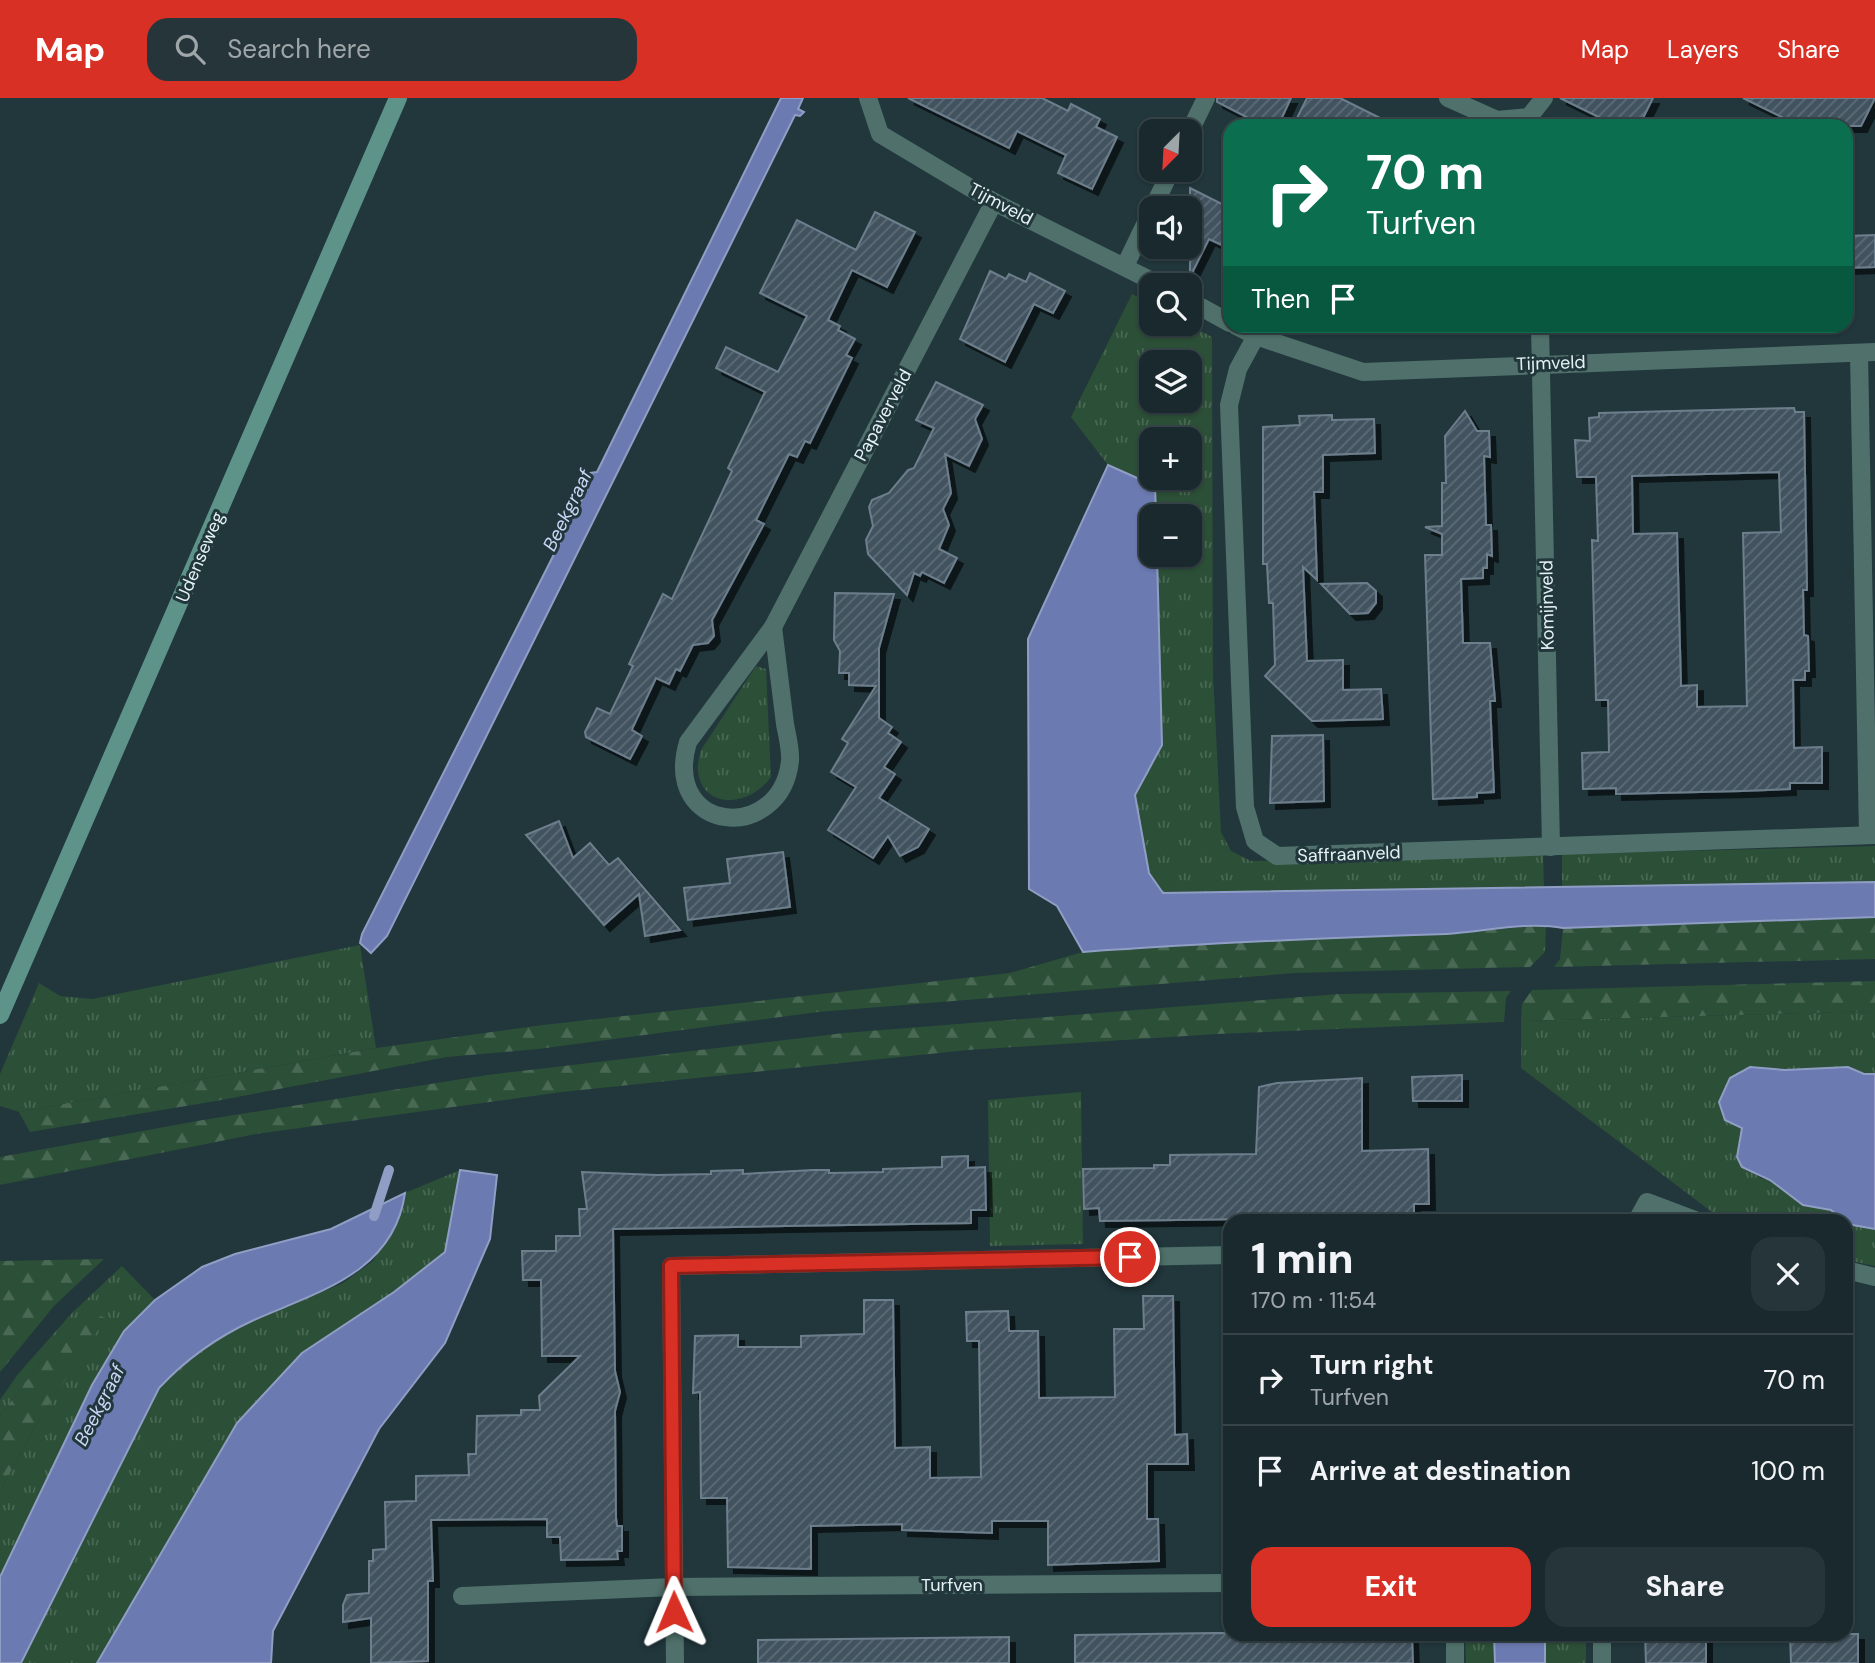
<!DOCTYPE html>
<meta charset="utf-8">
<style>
:root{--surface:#19292d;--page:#263539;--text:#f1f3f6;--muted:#9fa6aa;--line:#374549;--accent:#d93025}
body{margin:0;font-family:"DM Sans",sans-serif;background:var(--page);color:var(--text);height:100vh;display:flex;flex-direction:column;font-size:26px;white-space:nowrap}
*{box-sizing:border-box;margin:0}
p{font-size:23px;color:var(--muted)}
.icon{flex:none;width:38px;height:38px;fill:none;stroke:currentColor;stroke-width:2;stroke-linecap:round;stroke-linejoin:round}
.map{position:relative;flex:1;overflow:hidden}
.sheet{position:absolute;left:1223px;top:1116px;width:630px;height:427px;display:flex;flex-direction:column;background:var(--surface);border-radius:21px;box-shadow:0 2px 5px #0004,0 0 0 2px var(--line)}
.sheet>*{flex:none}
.top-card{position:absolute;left:1223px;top:21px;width:630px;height:214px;border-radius:21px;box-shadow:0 2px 5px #0004,0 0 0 2px var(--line);background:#0b6e4f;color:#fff;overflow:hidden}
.needle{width:46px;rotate:204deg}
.controls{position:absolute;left:1139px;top:21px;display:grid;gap:14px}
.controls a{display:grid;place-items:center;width:63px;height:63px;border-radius:14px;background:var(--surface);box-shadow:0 2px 5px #0004,0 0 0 2px var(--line);font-size:35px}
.pin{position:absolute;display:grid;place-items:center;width:60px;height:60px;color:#fff;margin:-30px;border:4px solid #fff;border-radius:50%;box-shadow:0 2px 7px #0007}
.me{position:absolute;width:77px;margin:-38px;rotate:359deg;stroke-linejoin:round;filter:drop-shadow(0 0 5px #0008)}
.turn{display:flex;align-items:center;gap:24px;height:147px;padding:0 28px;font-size:32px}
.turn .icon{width:91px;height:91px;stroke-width:2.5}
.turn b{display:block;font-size:49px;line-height:60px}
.then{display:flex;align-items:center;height:66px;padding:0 28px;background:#0003;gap:14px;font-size:26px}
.round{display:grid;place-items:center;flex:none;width:74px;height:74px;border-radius:21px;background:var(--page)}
.overview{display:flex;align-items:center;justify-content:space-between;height:119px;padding:0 28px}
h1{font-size:42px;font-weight:800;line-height:52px}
.action{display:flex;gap:14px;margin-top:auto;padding:14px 28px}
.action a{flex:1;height:80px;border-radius:21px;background:var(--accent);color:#fff;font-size:28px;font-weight:800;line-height:80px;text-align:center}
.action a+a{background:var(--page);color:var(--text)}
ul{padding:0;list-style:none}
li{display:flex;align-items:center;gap:21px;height:91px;padding:0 28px;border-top:2px solid var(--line)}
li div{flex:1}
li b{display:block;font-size:26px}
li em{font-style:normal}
header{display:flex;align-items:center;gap:42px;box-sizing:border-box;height:98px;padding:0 35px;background:var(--accent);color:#fff}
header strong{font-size:33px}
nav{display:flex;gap:38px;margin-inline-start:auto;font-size:24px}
.search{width:490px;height:63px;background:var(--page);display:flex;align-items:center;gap:18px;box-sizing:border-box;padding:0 24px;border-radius:21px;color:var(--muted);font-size:26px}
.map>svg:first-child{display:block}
.grass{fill:url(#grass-tufts);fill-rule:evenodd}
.forest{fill:url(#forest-firs)}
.water{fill:#6b7ab0;stroke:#909ec5;stroke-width:2}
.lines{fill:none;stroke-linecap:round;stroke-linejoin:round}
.stream{stroke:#909ec5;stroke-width:10}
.building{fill:url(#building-hatch);stroke:#6d7e8c;stroke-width:2;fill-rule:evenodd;filter:url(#shadow)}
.street{stroke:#50716b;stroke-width:18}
.secondary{stroke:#5e938a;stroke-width:18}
.route-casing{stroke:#8d1f18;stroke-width:18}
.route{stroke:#d93025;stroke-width:12}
.labels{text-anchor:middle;stroke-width:6;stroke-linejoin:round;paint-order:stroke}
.street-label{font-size:18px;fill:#e5f2f5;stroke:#21373c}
.water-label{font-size:19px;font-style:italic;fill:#ccd7f7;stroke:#21373c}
</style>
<header>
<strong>Map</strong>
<div class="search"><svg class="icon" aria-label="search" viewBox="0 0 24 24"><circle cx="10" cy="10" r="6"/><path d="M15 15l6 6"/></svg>Search here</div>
<nav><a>Map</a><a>Layers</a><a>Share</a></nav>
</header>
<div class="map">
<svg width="1875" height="1565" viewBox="0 0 1875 1565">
<defs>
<pattern id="grass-tufts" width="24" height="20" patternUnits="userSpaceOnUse" patternTransform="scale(1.75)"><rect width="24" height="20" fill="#2c4f37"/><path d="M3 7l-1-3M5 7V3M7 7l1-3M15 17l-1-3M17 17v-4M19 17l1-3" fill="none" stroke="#4a6955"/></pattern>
<pattern id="forest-firs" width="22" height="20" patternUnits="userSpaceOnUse" patternTransform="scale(1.75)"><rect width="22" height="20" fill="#2c4f37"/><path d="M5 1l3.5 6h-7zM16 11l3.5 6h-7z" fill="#4a6955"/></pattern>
<pattern id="building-hatch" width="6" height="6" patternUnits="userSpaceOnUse" patternTransform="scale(1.75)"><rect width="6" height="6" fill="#435360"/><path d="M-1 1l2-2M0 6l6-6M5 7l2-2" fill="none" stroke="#5e6c77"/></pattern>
<filter id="shadow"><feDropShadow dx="6" dy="6" stdDeviation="0" flood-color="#0009"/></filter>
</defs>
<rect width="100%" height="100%" fill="#21373c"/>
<g class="grass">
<path d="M1132,196L1151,206L1152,226H1188L1212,239L1213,576L1221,734L1231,753L1251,763L1543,756L1544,789L1185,797L1163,795L1149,775L1135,697L1162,647L1157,457H1190V418H1156L1155,388L1108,367L1071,319ZM1152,264H1190V303H1152ZM1152,341H1190V380H1152Z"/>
<path d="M756,568L766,571L771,679C742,719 684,705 701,652Z"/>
<polygon points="1875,748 1875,784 1562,789 1562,756"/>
<polygon points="360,847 376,950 19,1014 0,1008 0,976 39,885 60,898 92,901"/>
<polygon points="1875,913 1875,976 1864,976 1848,969 1785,972 1750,969 1742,1044 1737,1059 1760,1080 1770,1082 1803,1107 1831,1112 1844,1123 1732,1123 1712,1114 1521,970 1521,923"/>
<polygon points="1081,994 1083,1146 990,1148 988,1002"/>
<polygon points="460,1072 445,1154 237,1325 97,1565 21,1565 159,1290 184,1263 215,1243 253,1223 343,1185 373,1163 404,1107 405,1095"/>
<polygon points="1846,1125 1875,1131 1875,1168 1846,1162"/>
<polygon points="122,1168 155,1202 124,1233 92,1287 0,1478 0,1393 39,1322 105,1220 40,1265 0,1318 0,1302 18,1276 72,1215"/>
<polygon points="1465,1537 1494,1537 1495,1565 1466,1565"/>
<rect x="1545" y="1537" width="41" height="28"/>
</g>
<g class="forest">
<polygon points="1875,819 1875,861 1554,869 1560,861 1563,830"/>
<polygon points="1546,827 1545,854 1530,869 1295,875 818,914 538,951 447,959 216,1003 30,1034 19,1014 376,950 543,927 1010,875 1083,854 1239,842 1457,835"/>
<polygon points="1875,883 1875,913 1521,923 1522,906 1532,892"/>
<polygon points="1511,893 1506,900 1504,924 1217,936 968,952 562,994 256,1036 0,1087 0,1059 203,1022 487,977 844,935 1339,896"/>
<polygon points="104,1161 54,1208 0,1274 0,1163"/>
<polygon points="89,1214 106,1220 39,1322 0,1393 0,1318 40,1265"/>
</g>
<g class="water">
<polygon points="781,0 803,0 798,11 804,14 800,18 795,17 387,838 371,855 360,845 362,836 589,387 584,382 590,375 597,374"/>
<path d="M1108,367L1155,388L1156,418H1152V457H1157L1162,647L1135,697L1149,775L1163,795L1875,784V819L1563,830C1525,823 1484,834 1446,836C1325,840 1204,845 1083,854L1057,808L1029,791L1028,541Z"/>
<polygon points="1750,969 1785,972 1848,969 1864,976 1875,976 1875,1131 1847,1126 1831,1112 1803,1107 1770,1082 1742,1069 1737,1059 1742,1030 1725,1022 1719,1004 1730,980"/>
<polygon points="460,1072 497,1077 490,1141 445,1245 379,1331 273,1533 271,1565 97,1565 237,1325 302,1255 394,1194 445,1154"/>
<path d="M405,1095C394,1175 317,1194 254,1222C217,1239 187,1260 159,1290L21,1565H0V1479L92,1287L124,1233L155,1202L202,1169L235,1156L331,1131Z"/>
<polygon points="1542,1116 1542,1123 1489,1123 1489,1120"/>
<polygon points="1494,1537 1545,1537 1545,1565 1495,1565"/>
</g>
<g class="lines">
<polyline class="stream" points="374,1118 389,1072"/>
</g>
<g class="building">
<polygon points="908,0 1042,0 1068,13 1071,6 1100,21 1096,29 1117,39 1092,91 1058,75 1066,57 1017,33 1009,50"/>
<polygon points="1217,0 1291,0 1278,28 1264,28 1217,4"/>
<polygon points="1307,0 1340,0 1396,28 1293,28"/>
<polygon points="1560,0 1653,0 1639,28 1617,28"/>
<polygon points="1743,0 1875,0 1861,28 1800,28"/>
<polygon points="1190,90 1230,110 1230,151 1209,141 1190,179"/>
<polygon points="875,114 915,134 887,189 852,172 828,222 840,228 838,232 855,241 846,257 852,260 810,345 805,343 797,359 789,356 756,422 764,426 712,522 714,538 708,545 693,547 680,573 676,571 669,586 656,580 633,629 632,632 642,638 630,661 586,639 585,634 597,610 610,616 633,568 629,566 663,496 672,501 732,373 728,370 765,294 716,270 726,249 778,274 807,218 760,195 797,122 856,152"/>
<polygon points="1875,137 1875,169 1846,170 1846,138"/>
<polygon points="990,173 1006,181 1009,176 1026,184 1030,175 1065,193 1053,215 1034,206 1005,264 960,241"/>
<polygon points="936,284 983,307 975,321 982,341 969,368 945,356 951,395 943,411 949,427 939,451 957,460 944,485 922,474 920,478 914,475 907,497 868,456 866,442 873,428 869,409 872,402 889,395 908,372 914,370 934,330 916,322"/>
<path d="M1794,310L1795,314H1804L1807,492H1803L1804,537L1808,538L1809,573H1805V582H1793L1794,650L1822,649V685H1790V691L1742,693L1616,696V690L1583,691L1582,655L1609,654L1608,602H1596L1592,442L1598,443L1596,379H1577L1575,342L1590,343L1589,320L1599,319V315ZM1779,374L1781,434L1743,435L1747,608L1697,609V587L1681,588L1677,435L1633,436L1632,378Z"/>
<polygon points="1465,313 1477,333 1489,333 1490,359 1484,358 1486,427 1491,427 1492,458 1487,456 1487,470 1483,470 1483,480 1461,481 1463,545 1490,545 1495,603 1490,603 1494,694 1477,695 1477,699 1433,701 1425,457 1442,457 1442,436 1425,429 1442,428 1442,385 1446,385 1445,338"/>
<polygon points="1332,317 1332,322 1374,321 1375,355 1323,357 1323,394 1314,394 1317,482 1303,469 1307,563 1343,562 1343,592 1381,591 1383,621 1312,623 1265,578 1275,567 1273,505 1269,505 1267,466 1263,466 1263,329 1300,327 1299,318"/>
<polygon points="1367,485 1376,493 1376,505 1368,515 1350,516 1321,486"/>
<polygon points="835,495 894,496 879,550 879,620 892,629 888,635 901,644 884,669 895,676 879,700 929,731 918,749 900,758 888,738 873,760 828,732 856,689 831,674 848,645 842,641 876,588 849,587 849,575 839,575 840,553 834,542"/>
<polygon points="1323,637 1324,703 1270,705 1272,638"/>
<polygon points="559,723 573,760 590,745 609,767 618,760 680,832 645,838 639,796 604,827 526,737"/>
<polygon points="783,754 790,809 688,822 684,790 730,785 727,761"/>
<polygon points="1462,977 1462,1003 1413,1003 1412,979"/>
<polygon points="1362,980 1362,1053 1428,1051 1429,1106 1414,1106 1414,1119 1100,1123 1099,1110 1084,1111 1083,1071 1154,1070 1154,1067 1170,1067 1170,1057 1256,1056 1259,989 1277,985"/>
<polygon points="968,1058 968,1070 985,1069 986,1112 971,1112 971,1125 613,1131 615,1273 620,1294 615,1313 616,1420 617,1428 622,1428 622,1453 617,1453 618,1461 561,1462 560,1439 547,1439 547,1421 431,1422 433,1483 428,1483 428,1563 371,1565 371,1520 343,1524 343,1507 347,1497 369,1495 369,1463 373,1463 373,1452 386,1451 385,1404 416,1403 416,1378 469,1377 468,1356 476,1356 477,1318 521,1317 521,1312 540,1312 539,1298 580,1258 542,1258 541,1182 523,1182 522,1153 556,1153 556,1138 580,1138 579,1111 587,1111 582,1074 657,1077 711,1076 711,1073 743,1072 743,1076 813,1072 829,1072 829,1075 883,1074 883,1071 942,1069 942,1059"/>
<polygon points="1143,1198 1173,1198 1175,1337 1187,1336 1188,1366 1147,1366 1147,1421 1158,1421 1159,1463 1048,1467 1048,1423 992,1423 992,1435 902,1432 902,1426 811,1428 811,1471 728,1469 727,1400 701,1400 700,1294 693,1295 695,1238 738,1237 738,1249 801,1249 801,1238 864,1236 864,1202 893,1202 895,1350 930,1349 930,1380 981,1379 979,1243 967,1243 966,1214 1008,1213 1009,1233 1038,1233 1039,1300 1115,1299 1114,1231 1144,1231"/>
<polygon points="1214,1535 1407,1536 1412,1539 1413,1565 1075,1565 1075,1537"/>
<polygon points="1645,1536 1706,1536 1706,1565 1646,1565"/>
<polygon points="1790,1536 1858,1536 1858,1565 1791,1565"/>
<polygon points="1009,1539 1009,1565 758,1565 758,1542"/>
</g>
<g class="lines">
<g class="street">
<polyline points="868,0 880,36 994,104 1160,187"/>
<polyline points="1448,0 1497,22 1529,19 1544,0"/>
<polyline points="1190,33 1206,0"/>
<polyline points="1153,110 1171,72"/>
<polyline points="1125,168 1152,112"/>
<polyline points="1190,203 1230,225"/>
<polyline points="1236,228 1256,238 1363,274 1875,254"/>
<polyline points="1540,228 1551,749"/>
<polyline points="1256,238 1238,271 1229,307 1245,709 1255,743 1277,758 1875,737"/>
<polyline points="1859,255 1868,737"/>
<polyline points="773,529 994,104"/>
<path d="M773,529C777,561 781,594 785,626C787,637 791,652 790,663C781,746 661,736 688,644Z"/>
<polyline points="1636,1124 1647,1104 1700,1124"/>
<polyline points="1846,1172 1875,1179"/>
<polyline points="462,1498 673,1489 1230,1485"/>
<polyline points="1602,1536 1602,1565"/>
<polyline points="675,1565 671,1168 1230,1157"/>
<polyline points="1455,1565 1455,1536"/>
</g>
<polyline class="secondary" points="0,917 398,0"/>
</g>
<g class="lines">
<g class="route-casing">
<polyline id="route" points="674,1514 671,1168 1130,1159"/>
</g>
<use href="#route" class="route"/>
</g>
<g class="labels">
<g class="street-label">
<text transform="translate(1001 106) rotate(28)" y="6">Tijmveld</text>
<text transform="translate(1551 265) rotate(-2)" y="6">Tijmveld</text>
<text transform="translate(883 317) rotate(-62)" y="6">Papaverveld</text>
<text transform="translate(200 459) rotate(-67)" y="6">Udenseweg</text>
<text transform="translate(1547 507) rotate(-91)" y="6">Komijnveld</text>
<text transform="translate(1349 756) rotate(-2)" y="6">Saffraanveld</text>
<text x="952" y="1493">Turfven</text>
</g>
<g class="water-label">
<text transform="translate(567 412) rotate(-64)" y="7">Beekgraaf</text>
<text transform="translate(99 1307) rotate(-63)" y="7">Beekgraaf</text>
</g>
</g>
</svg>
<div class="controls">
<a><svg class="needle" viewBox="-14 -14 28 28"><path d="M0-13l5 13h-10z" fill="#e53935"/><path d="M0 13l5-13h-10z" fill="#9fa6aa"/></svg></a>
<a><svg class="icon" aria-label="sound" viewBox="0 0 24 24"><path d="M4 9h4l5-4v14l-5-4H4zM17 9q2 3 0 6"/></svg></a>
<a><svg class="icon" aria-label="search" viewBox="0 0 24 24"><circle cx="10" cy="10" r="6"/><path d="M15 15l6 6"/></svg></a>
<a><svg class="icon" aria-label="layers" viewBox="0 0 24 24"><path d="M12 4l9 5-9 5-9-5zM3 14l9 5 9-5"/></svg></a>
<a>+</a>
<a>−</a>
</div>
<div class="pin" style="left:1130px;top:1159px;background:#d93025"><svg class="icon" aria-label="arrive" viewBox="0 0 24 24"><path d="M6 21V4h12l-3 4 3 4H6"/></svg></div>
<svg class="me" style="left:674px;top:1514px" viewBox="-20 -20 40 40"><path d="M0-17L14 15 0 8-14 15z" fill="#d93025" stroke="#fff" stroke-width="4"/></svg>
<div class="top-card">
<div class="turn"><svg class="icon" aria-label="right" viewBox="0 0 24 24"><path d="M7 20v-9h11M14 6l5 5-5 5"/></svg><div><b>70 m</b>Turfven</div></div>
<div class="then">Then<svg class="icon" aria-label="arrive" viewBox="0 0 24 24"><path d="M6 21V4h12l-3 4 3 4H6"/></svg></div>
</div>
<section class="sheet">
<div class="overview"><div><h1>1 min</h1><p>170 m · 11:54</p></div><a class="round"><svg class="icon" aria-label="close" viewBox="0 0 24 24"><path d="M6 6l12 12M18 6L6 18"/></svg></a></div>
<ul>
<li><svg class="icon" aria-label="right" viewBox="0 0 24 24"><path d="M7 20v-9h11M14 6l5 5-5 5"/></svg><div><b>Turn right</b><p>Turfven</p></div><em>70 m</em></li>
<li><svg class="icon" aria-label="arrive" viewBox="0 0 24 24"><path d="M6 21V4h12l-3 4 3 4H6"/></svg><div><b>Arrive at destination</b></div><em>100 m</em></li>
</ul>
<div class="action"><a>Exit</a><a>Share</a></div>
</section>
</div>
